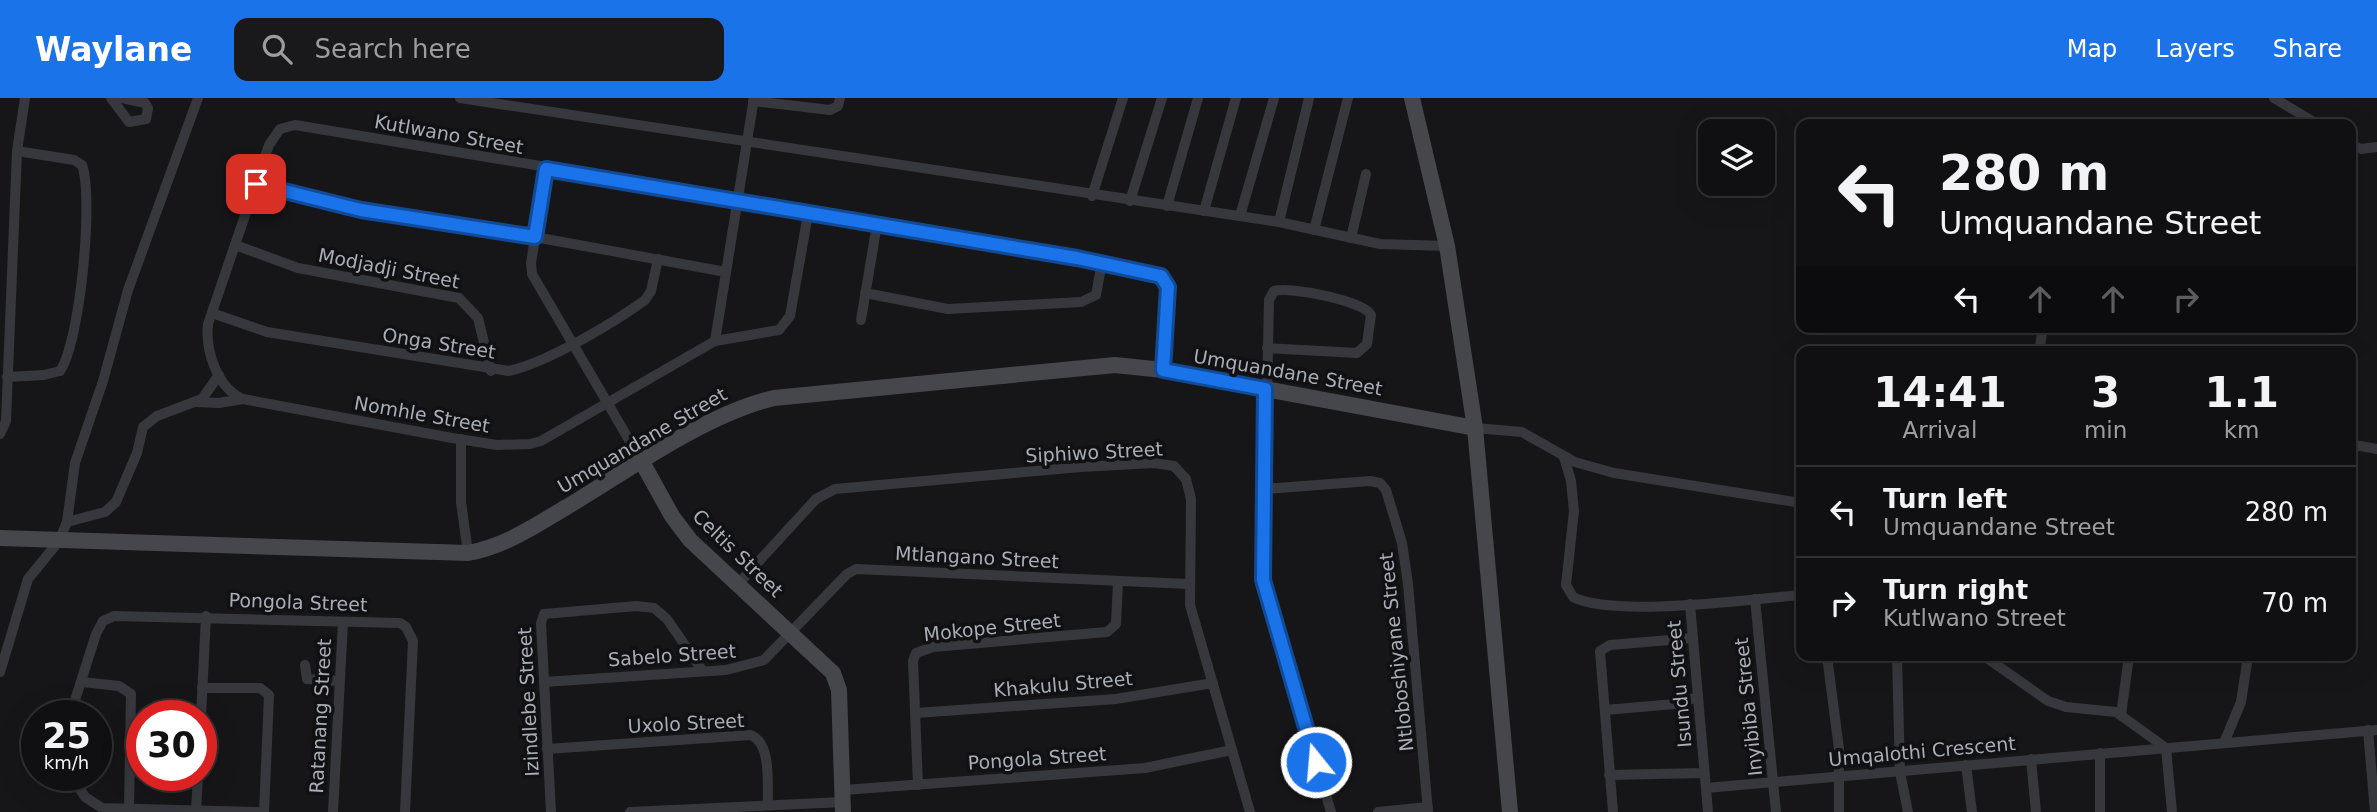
<!DOCTYPE html>
<style>
:root{--surface:#101012;--page:#19191b;--text:#f1f3f6;--muted:#9c9d9f;--line:#303032;--accent:#1a73e8}
body{margin:0;font-family:"DejaVu Sans",sans-serif;background:var(--page);color:var(--text);height:100vh;display:flex;flex-direction:column;font-size:26px;white-space:nowrap}
*{box-sizing:border-box;margin:0}
p{font-size:23px;color:var(--muted)}
.icon{flex:none;width:38px;height:38px;fill:none;stroke:currentColor;stroke-width:2;stroke-linecap:round;stroke-linejoin:round}
.map{position:relative;flex:1;overflow:hidden}
.sheet{position:absolute;left:1796px;top:248px;width:560px;height:315px;display:flex;flex-direction:column;background:var(--surface);border-radius:14px;box-shadow:0 7px 28px #0002,0 0 0 2px var(--line)}
.sheet>*{flex:none}
.banner{position:absolute;left:1796px;top:21px;width:560px;height:214px;border-radius:14px;box-shadow:0 7px 28px #0002,0 0 0 2px var(--line);background:#101012;color:var(--text);overflow:hidden}
.tools{position:absolute;left:1698px;top:21px;display:grid;gap:14px}
.tools a{display:grid;place-items:center;width:77px;height:77px;border-radius:14px;background:var(--surface);box-shadow:0 7px 28px #0002,0 0 0 2px var(--line);font-size:35px}
.speed{position:absolute;left:21px;top:602px;display:flex;gap:14px;font-size:35px;font-weight:700;text-align:center}
.speed>*{display:grid;place-content:center;width:91px;height:91px;border-radius:50%;background:var(--surface);box-shadow:0 7px 28px #0002,0 0 0 2px var(--line);line-height:1}
.speed small{font-size:18px;font-weight:400}
.speed .limit{border:10px solid #d22;background:#fff;color:#111}
.pin{position:absolute;display:grid;place-items:center;width:60px;height:60px;color:#fff;margin:-30px;border-radius:14px;box-shadow:0 4px 10px #0006}
.me{position:absolute;width:77px;margin:-38px;rotate:343deg;stroke-linejoin:round;filter:drop-shadow(0 0 5px #0008)}
.turn{display:flex;align-items:center;gap:24px;height:147px;padding:0 28px;font-size:32px}
.turn .icon{width:91px;height:91px;stroke-width:2.5}
.turn b{display:block;font-size:49px;line-height:60px}
.lanes{display:flex;align-items:center;height:66px;padding:0 28px;background:#0003;justify-content:center;gap:35px;direction:ltr}
.lanes .off{opacity:.35}
.eta{display:flex;justify-content:space-evenly;align-items:center;height:119px;text-align:center}
.eta b{font-size:42px;font-weight:700;line-height:49px}
ul{padding:0;list-style:none}
li{display:flex;align-items:center;gap:21px;height:91px;padding:0 28px;border-top:2px solid var(--line)}
li div{flex:1}
li b{display:block;font-size:26px}
li em{font-style:normal}
header{display:flex;align-items:center;gap:42px;box-sizing:border-box;height:98px;padding:0 35px;background:var(--accent);color:#fff}
header strong{font-size:33px}
nav{display:flex;gap:38px;margin-inline-start:auto;font-size:24px}
.search{width:490px;height:63px;background:var(--page);display:flex;align-items:center;gap:18px;box-sizing:border-box;padding:0 24px;border-radius:14px;color:var(--muted);font-size:26px}
.map>svg:first-child{display:block}
.lines{fill:none;stroke-linecap:round;stroke-linejoin:round}
.street{stroke:#37383d;stroke-width:10}
.secondary{stroke:#45474d;stroke-width:16}
.route-casing{stroke:#114b97;stroke-width:18}
.route{stroke:#1a73e8;stroke-width:12}
.labels{text-anchor:middle;stroke-width:7;stroke-linejoin:round;paint-order:stroke}
.street-label{font-size:19px;fill:#a8adb8;stroke:#111113}
</style>
<header>
<strong>Waylane</strong>
<div class="search"><svg class="icon" aria-label="search" viewBox="0 0 24 24"><circle cx="10" cy="10" r="6"/><path d="M15 15l6 6"/></svg>Search here</div>
<nav><a>Map</a><a>Layers</a><a>Share</a></nav>
</header>
<div class="map">
<svg width="2377" height="714" viewBox="0 0 2377 714">
<rect width="100%" height="100%" fill="#161618"/>
<g class="lines">
<g class="street">
<polyline points="111,0 129,24 146,21 148,10 145,5 122,0"/>
<polyline points="460,0 1279,124 1380,146 1447,148"/>
<path d="M754,0L715,243L541,343L530,346L497,347L452,340L243,301C217,290 205,252 208,226L269,47L280,31L295,27L739,101C878,131 1019,146 1157,177L1165,181L1168,189L1163,272"/>
<polyline points="2274,0 2317,26"/>
<polyline points="753,3 830,12 838,8 840,0"/>
<polyline points="2350,46 2361,51 2377,49"/>
<polyline points="546,71 531,165 532,176 642,364"/>
<polyline points="256,86 361,112 535,139 726,174"/>
<polyline points="1092,98 1123,0"/>
<polyline points="1130,103 1162,0"/>
<polyline points="1167,108 1198,0"/>
<polyline points="1204,113 1236,0"/>
<polyline points="1240,118 1274,0"/>
<polyline points="1279,124 1309,0"/>
<polyline points="1314,132 1348,0"/>
<polyline points="1351,140 1366,76"/>
<polyline points="235,147 298,170 459,200 478,220 491,273"/>
<polyline points="865,195 948,211 1081,204 1096,197 1102,164"/>
<path d="M212,215L267,234L509,273C548,264 612,226 645,202L651,193L658,161"/>
<polyline points="861,222 877,126"/>
<polyline points="715,243 779,232 790,218 808,116"/>
<path d="M1267,250L1357,255L1367,246L1371,217C1364,203 1290,188 1274,193L1269,202L1263,482L1331,714"/>
<polyline points="2039,254 2042,236"/>
<path d="M7,279L44,277L60,273C80,245 94,99 82,67L74,62L17,53"/>
<polyline points="197,304 219,305 243,301"/>
<polyline points="1475,330 1522,334 1575,364 1614,375 1801,405"/>
<polyline points="0,336 6,323 17,53 25,0"/>
<polyline points="461,341 461,404 468,455"/>
<polyline points="2350,346 2377,351"/>
<path d="M1564,359L1571,383L1574,413L1566,487L1573,499C1614,520 1750,501 1801,497"/>
<polyline points="1265,391 1370,383 1380,385 1386,392 1402,445 1408,486 1428,714"/>
<polyline points="67,424 105,414 116,404 137,355 143,329 157,318 202,301 219,277"/>
<polyline points="738,486 816,401 835,391 1081,369 1154,365 1174,368 1186,381 1191,401 1190,507 1250,714"/>
<polyline points="1755,501 1776,714"/>
<polyline points="1690,506 1708,714"/>
<polyline points="1827,558 1839,651 1839,714"/>
<polyline points="1897,558 1900,674 1908,714"/>
<polyline points="1984,558 2048,603 2066,609 2116,614 2166,650"/>
<polyline points="305,567 307,581 339,583"/>
<polyline points="0,574 28,481 59,443 67,424 75,365 103,283 128,192 198,0"/>
<polyline points="82,584 119,588 131,596 129,712"/>
<polyline points="544,584 726,572 764,562 847,476 856,471 1188,486"/>
<polyline points="202,590 260,590 269,597 264,714"/>
<polyline points="1605,612 1675,606 1698,599"/>
<polyline points="916,615 1116,601 1213,585"/>
<polyline points="2121,617 2129,558"/>
<polyline points="70,618 96,536 103,523 114,518 400,525 406,529 413,543 405,714"/>
<polyline points="201,618 206,518"/>
<polyline points="2368,632 2375,714"/>
<polyline points="2224,645 2241,604 2248,558"/>
<polyline points="2166,650 2172,714"/>
<path d="M547,651L751,637C772,646 767,686 768,707"/>
<polyline points="2031,661 2036,714"/>
<polyline points="1966,667 1972,714"/>
<polyline points="71,677 85,699 102,710 258,714"/>
<polyline points="1609,677 1704,675"/>
<polyline points="918,687 913,563 916,555 933,549 1107,534 1116,526 1118,484"/>
<polyline points="1706,690 2377,632"/>
<polyline points="843,692 1145,670 1232,652"/>
<polyline points="196,713 198,677"/>
<polyline points="333,714 343,524"/>
<polyline points="551,714 541,525 544,516 636,508 654,510 667,521 702,572"/>
<polyline points="630,714 843,704"/>
<polyline points="1378,714 1428,709"/>
<polyline points="1613,714 1600,553 1610,547 1693,540"/>
<polyline points="2100,714 2100,655"/>
</g>
<g class="secondary">
<polyline points="1412,0 1447,148 1475,330 1510,714"/>
<polyline points="642,364 672,418 690,442 833,575 839,592 843,714"/>
<path d="M0,440L468,455C505,448 533,429 565,410C627,373 705,316 774,300L1115,267L1163,272L1475,330"/>
</g>
</g>
<g class="lines">
<g class="route-casing">
<polyline id="route" points="256,86 361,112 535,139 546,71 1077,160 1161,178 1168,189 1163,272 1265,291 1263,482 1316,664"/>
</g>
<use href="#route" class="route"/>
</g>
<g class="labels">
<g class="street-label">
<text transform="translate(449 36) rotate(10)" y="7">Kutlwano Street</text>
<text transform="translate(389 170) rotate(11)" y="7">Modjadji Street</text>
<text transform="translate(439 245) rotate(9)" y="7">Onga Street</text>
<text transform="translate(1288 274) rotate(10)" y="7">Umquandane Street</text>
<text transform="translate(422 316) rotate(10)" y="7">Nomhle Street</text>
<text transform="translate(642 342) rotate(-30)" y="7">Umquandane Street</text>
<text transform="translate(1094 354) rotate(-3)" y="7">Siphiwo Street</text>
<text transform="translate(738 455) rotate(44)" y="7">Celtis Street</text>
<text transform="translate(977 459) rotate(3)" y="7">Mtlangano Street</text>
<text transform="translate(298 504) rotate(2)" y="7">Pongola Street</text>
<text transform="translate(992 529) rotate(-6)" y="7">Mokope Street</text>
<text transform="translate(1396 554) rotate(-96)" y="7">Ntloboshiyane Street</text>
<text transform="translate(672 557) rotate(-4)" y="7">Sabelo Street</text>
<text transform="translate(1063 586) rotate(-5)" y="7">Khakulu Street</text>
<text transform="translate(1679 586) rotate(-95)" y="7">Isundu Street</text>
<text transform="translate(528 604) rotate(-93)" y="7">Izindlebe Street</text>
<text transform="translate(1748 609) rotate(-96)" y="7">Inyibiba Street</text>
<text transform="translate(320 618) rotate(-87)" y="7">Ratanang Street</text>
<text transform="translate(686 625) rotate(-3)" y="7">Uxolo Street</text>
<text transform="translate(1922 653) rotate(-5)" y="7">Umqalothi Crescent</text>
<text transform="translate(1037 660) rotate(-4)" y="7">Pongola Street</text>
</g>
</g>
</svg>
<div class="tools">
<a><svg class="icon" aria-label="layers" viewBox="0 0 24 24"><path d="M12 4l9 5-9 5-9-5zM3 14l9 5 9-5"/></svg></a>
</div>
<div class="speed"><div>25<small>km/h</small></div><div class="limit">30</div></div>
<div class="pin" style="left:256px;top:86px;background:#d93025"><svg class="icon" aria-label="arrive" viewBox="0 0 24 24"><path d="M6 21V4h12l-3 4 3 4H6"/></svg></div>
<svg class="me" style="left:1316px;top:664px" viewBox="-20 -20 40 40"><circle r="17" fill="#1a73e8" stroke="#fff" stroke-width="3"/><path d="M0-11L8 9 0 5-8 9z" fill="#fff"/></svg>
<div class="banner">
<div class="turn"><svg class="icon" aria-label="left" viewBox="0 0 24 24"><path d="M17 20v-9H6M10 6l-5 5 5 5"/></svg><div><b>280 m</b>Umquandane Street</div></div>
<div class="lanes"><svg class="icon" aria-label="left" viewBox="0 0 24 24"><path d="M17 20v-9H6M10 6l-5 5 5 5"/></svg><svg class="icon off" aria-label="ahead" viewBox="0 0 24 24"><path d="M12 20V5M6 11l6-6 6 6"/></svg><svg class="icon off" aria-label="ahead" viewBox="0 0 24 24"><path d="M12 20V5M6 11l6-6 6 6"/></svg><svg class="icon off" aria-label="right" viewBox="0 0 24 24"><path d="M7 20v-9h11M14 6l5 5-5 5"/></svg></div>
</div>
<section class="sheet">
<div class="eta">
<div><b>14:41</b><p>Arrival</p></div>
<div><b>3</b><p>min</p></div>
<div><b>1.1</b><p>km</p></div>
</div>
<ul>
<li><svg class="icon" aria-label="left" viewBox="0 0 24 24"><path d="M17 20v-9H6M10 6l-5 5 5 5"/></svg><div><b>Turn left</b><p>Umquandane Street</p></div><em>280 m</em></li>
<li><svg class="icon" aria-label="right" viewBox="0 0 24 24"><path d="M7 20v-9h11M14 6l5 5-5 5"/></svg><div><b>Turn right</b><p>Kutlwano Street</p></div><em>70 m</em></li>
</ul>
</section>
</div>
